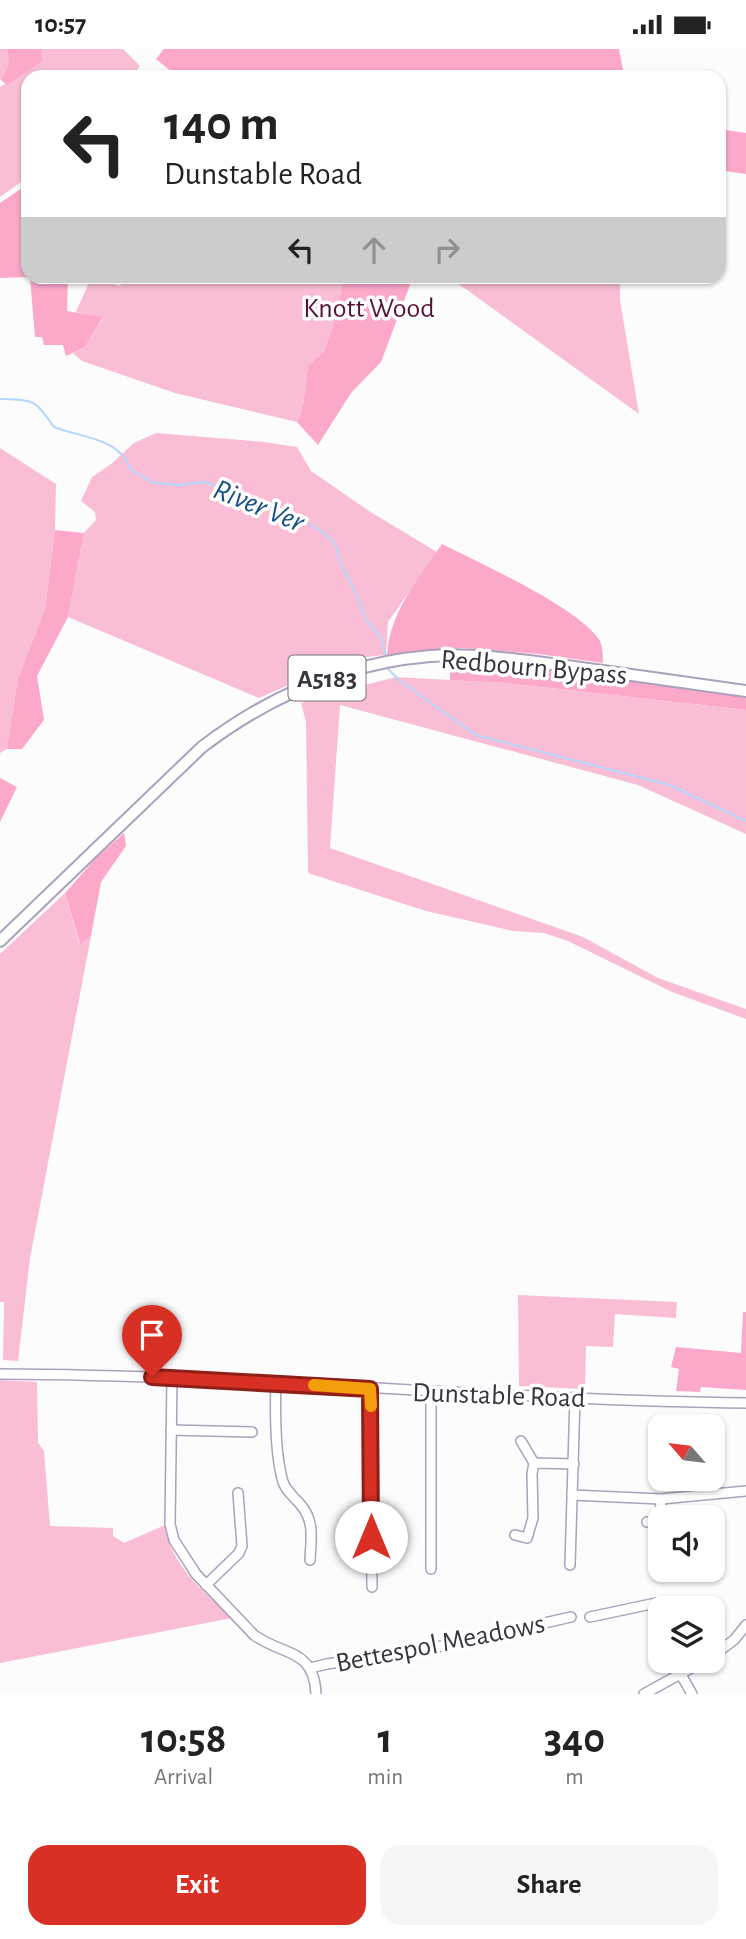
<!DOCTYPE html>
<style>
:root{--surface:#fff;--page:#f6f6f6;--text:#222;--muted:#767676;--accent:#d93025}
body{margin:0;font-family:"Alegreya Sans",sans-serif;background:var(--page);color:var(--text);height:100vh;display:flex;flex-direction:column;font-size:26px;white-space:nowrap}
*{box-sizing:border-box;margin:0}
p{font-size:23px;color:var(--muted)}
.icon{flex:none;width:38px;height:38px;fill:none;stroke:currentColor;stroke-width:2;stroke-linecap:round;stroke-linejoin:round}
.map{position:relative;height:1645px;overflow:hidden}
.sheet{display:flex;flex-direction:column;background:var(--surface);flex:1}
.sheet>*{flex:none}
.banner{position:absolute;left:21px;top:21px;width:705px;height:214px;border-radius:21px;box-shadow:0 2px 5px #0004;background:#fff;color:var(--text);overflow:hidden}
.needle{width:46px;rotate:298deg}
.fabs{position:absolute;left:648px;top:1365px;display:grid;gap:14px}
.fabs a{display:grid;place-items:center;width:77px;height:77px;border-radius:14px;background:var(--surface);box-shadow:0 2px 5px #0004;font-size:35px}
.pin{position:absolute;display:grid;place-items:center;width:60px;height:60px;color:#fff;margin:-72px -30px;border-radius:50% 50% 50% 0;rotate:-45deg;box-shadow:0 0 7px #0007}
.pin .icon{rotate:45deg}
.me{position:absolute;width:77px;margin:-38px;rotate:0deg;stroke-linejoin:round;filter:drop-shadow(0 0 5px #0008)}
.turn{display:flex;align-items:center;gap:24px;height:147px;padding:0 28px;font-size:32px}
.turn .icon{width:91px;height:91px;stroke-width:2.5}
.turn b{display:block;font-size:49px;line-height:60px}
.lanes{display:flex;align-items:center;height:66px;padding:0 28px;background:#0003;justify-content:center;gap:35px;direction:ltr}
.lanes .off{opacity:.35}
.eta{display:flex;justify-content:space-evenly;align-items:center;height:119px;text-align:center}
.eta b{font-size:42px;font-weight:700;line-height:49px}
.primary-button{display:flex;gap:14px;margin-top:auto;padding:14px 28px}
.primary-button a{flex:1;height:80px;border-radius:21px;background:var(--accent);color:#fff;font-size:28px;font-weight:700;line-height:80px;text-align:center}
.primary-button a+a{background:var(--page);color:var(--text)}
.status{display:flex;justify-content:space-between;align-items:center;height:49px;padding:0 35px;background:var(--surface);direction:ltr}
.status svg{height:19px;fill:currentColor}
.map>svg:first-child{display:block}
.green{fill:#f9bed5}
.forest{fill:#fca8cb}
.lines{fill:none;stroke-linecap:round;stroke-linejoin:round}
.stream{stroke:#b4d5fc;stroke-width:2}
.minor-casing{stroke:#aba0bd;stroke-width:12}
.major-casing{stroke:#aba0bd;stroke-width:14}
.minor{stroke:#fff;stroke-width:9}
.major{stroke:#fff;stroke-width:10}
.route-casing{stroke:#8d1f18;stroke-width:18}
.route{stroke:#d93025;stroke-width:12}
.slow{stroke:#f59e0b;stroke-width:12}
.labels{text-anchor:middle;stroke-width:7;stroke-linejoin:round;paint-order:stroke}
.shield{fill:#fff;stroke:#747179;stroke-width:2}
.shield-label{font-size:26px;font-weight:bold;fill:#383440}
.park-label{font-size:28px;fill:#591137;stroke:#fff}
.street-label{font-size:28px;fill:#383440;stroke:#fff}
.water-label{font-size:30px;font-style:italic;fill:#185089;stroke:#fff}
</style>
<div class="status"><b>10:57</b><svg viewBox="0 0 49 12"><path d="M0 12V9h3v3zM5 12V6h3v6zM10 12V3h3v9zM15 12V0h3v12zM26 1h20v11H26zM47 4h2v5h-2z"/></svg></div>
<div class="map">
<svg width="746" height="1645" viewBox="0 0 746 1645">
<rect width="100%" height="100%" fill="#fcfcfc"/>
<g class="green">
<polygon points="0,0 13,0 10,22 0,31"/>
<polygon points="42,0 123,0 140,17 131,28 28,28 28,128 0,148 0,38 43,12"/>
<path d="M118,228H344L332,279L324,303L308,316C305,336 306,355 297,373L175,344L82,312L73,304L85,298L103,269L76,263L91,229L121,237Z"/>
<polygon points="449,228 620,228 620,251 639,365"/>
<polygon points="156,384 264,393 297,398 311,422 369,462 437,503 388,573 386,606 348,610 259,649 68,568 84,484 96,471 95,463 81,452 92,428 111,415 134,394"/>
<polygon points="0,399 56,435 55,481 45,560 18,629 7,700 0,704"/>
<polygon points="396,628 505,634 746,661 746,785 638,736 340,656 330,799 583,888 658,929 746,960 746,970 672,943 568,892 544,884 513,882 426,862 308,824 306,673 301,654 341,640 342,642"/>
<polygon points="65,844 79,894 91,887 30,1209 18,1312 3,1311 4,1253 0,1253 0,905"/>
<polygon points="518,1246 677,1253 676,1269 615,1265 613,1298 586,1297 585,1340 519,1337"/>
<path d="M0,1331L37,1333L38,1394L44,1402L50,1477L113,1479V1487L124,1494L165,1476C170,1516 204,1543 232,1569L0,1614Z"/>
</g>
<g class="forest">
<path d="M7,0H42L43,12L7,36L1,31C7,19 12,12 7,0Z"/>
<polygon points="164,0 619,0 624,26 632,28 178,28 156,10"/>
<polygon points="719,80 746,84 746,125 719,121"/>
<polygon points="28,135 28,228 68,228 67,262 103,268 85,298 66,307 63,296 44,296 42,288 35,288 30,228 0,229 0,154"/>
<path d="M344,228H413L381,313L351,344L318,396L297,373C306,355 305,335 308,316L324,303L332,279Z"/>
<polygon points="55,481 84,484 68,568 37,627 44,671 22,700 7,700 18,629 45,560"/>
<path d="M442,495C478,513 581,560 600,592C603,599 603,607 603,614L538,605L463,599L387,606C390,563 418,530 442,495Z"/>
<path d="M450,614C549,612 648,634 746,648V661L505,634L450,631Z"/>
<polygon points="0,729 17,738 0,773"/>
<polygon points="124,784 126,797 101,833 91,887 80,895 65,844 96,809"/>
<polygon points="743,1263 746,1263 746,1341 701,1338 700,1343 676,1342 679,1320 671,1318 676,1298 741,1304"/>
</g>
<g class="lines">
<g class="stream">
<path d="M0,350C35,351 34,350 54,378C79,388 121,389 130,420L154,434L179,436L206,433L258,456L300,469L321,482L335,494L341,516L354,540L366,571L380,587L386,606"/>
<polyline points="388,620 399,631 476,686 670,736 746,772"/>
</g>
<g class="minor-casing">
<g id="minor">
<path d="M0,1325C249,1326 497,1351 746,1354"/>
<path d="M172,1329L170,1475L174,1491L196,1525L254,1586C283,1607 314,1599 316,1645"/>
<path d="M276,1334C275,1363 275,1405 283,1433C286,1442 294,1448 300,1455C315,1472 311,1489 310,1511"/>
<polyline points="370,1340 372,1538"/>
<polyline points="171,1381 252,1383"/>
<polyline points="521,1392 534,1414"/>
<polyline points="699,1430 700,1446"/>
<polyline points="572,1446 661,1450 746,1442"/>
<polyline points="660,1468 661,1450"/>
<polyline points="647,1473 660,1474"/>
<polyline points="515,1486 527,1489 533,1469 532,1425 534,1414 574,1415"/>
<polyline points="570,1516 575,1348"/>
<polyline points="431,1520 431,1343"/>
<polyline points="206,1536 239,1504 242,1497 238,1444"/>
<polyline points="590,1568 656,1554 667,1554 679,1559"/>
<polyline points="712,1607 734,1591 746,1576"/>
<polyline points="310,1619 327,1615 432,1599 571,1568"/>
<polyline points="680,1624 692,1645"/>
<polyline points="644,1645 704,1612"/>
</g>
</g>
<g class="major-casing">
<path id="major" d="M0,892L202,698C269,647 346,614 430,607C476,604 522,611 567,617C627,625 686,634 746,642"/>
</g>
<use href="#minor" class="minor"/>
<use href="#major" class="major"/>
</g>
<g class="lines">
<g class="route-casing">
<polyline id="route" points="152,1328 370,1340 371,1488"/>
</g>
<use href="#route" class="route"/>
<polyline class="slow" points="314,1336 370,1340 371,1357"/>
</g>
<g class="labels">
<rect class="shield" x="288.5" y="606.5" width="77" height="45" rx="5"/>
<g class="shield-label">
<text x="327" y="638">A5183</text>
</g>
<g class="park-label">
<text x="369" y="268">Knott Wood</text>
</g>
<g class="street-label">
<text transform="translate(534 617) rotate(5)" y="10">Redbourn Bypass</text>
<text transform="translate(499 1345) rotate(2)" y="10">Dunstable Road</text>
<text transform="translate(440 1593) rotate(-11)" y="10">Bettespol Meadows</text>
</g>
<g class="water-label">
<text transform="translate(259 456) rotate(22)" y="10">River Ver</text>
</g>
</g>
</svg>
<div class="fabs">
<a><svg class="needle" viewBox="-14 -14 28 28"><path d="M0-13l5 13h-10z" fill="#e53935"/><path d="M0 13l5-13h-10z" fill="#767676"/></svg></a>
<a><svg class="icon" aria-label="sound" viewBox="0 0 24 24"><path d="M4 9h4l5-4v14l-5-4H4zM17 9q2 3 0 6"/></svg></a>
<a><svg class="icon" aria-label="layers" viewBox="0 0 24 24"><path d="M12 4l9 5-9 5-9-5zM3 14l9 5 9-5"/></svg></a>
</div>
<div class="pin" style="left:152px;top:1328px;background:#d93025"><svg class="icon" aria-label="arrive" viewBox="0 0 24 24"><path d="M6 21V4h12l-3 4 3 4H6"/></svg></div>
<svg class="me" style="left:371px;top:1488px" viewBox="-20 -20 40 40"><circle r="19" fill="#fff"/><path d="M0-13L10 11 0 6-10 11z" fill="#d93025"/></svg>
<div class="banner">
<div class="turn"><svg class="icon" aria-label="left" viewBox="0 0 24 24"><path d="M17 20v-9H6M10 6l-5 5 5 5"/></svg><div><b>140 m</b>Dunstable Road</div></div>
<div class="lanes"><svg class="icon" aria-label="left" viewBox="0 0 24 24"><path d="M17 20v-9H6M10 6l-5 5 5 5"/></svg><svg class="icon off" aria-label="ahead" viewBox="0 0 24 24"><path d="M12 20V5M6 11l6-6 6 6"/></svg><svg class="icon off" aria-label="right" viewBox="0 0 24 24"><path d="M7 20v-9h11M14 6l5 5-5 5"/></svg></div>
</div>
</div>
<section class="sheet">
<div class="eta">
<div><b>10:58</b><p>Arrival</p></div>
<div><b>1</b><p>min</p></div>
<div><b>340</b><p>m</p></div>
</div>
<div class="primary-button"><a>Exit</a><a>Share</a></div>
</section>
